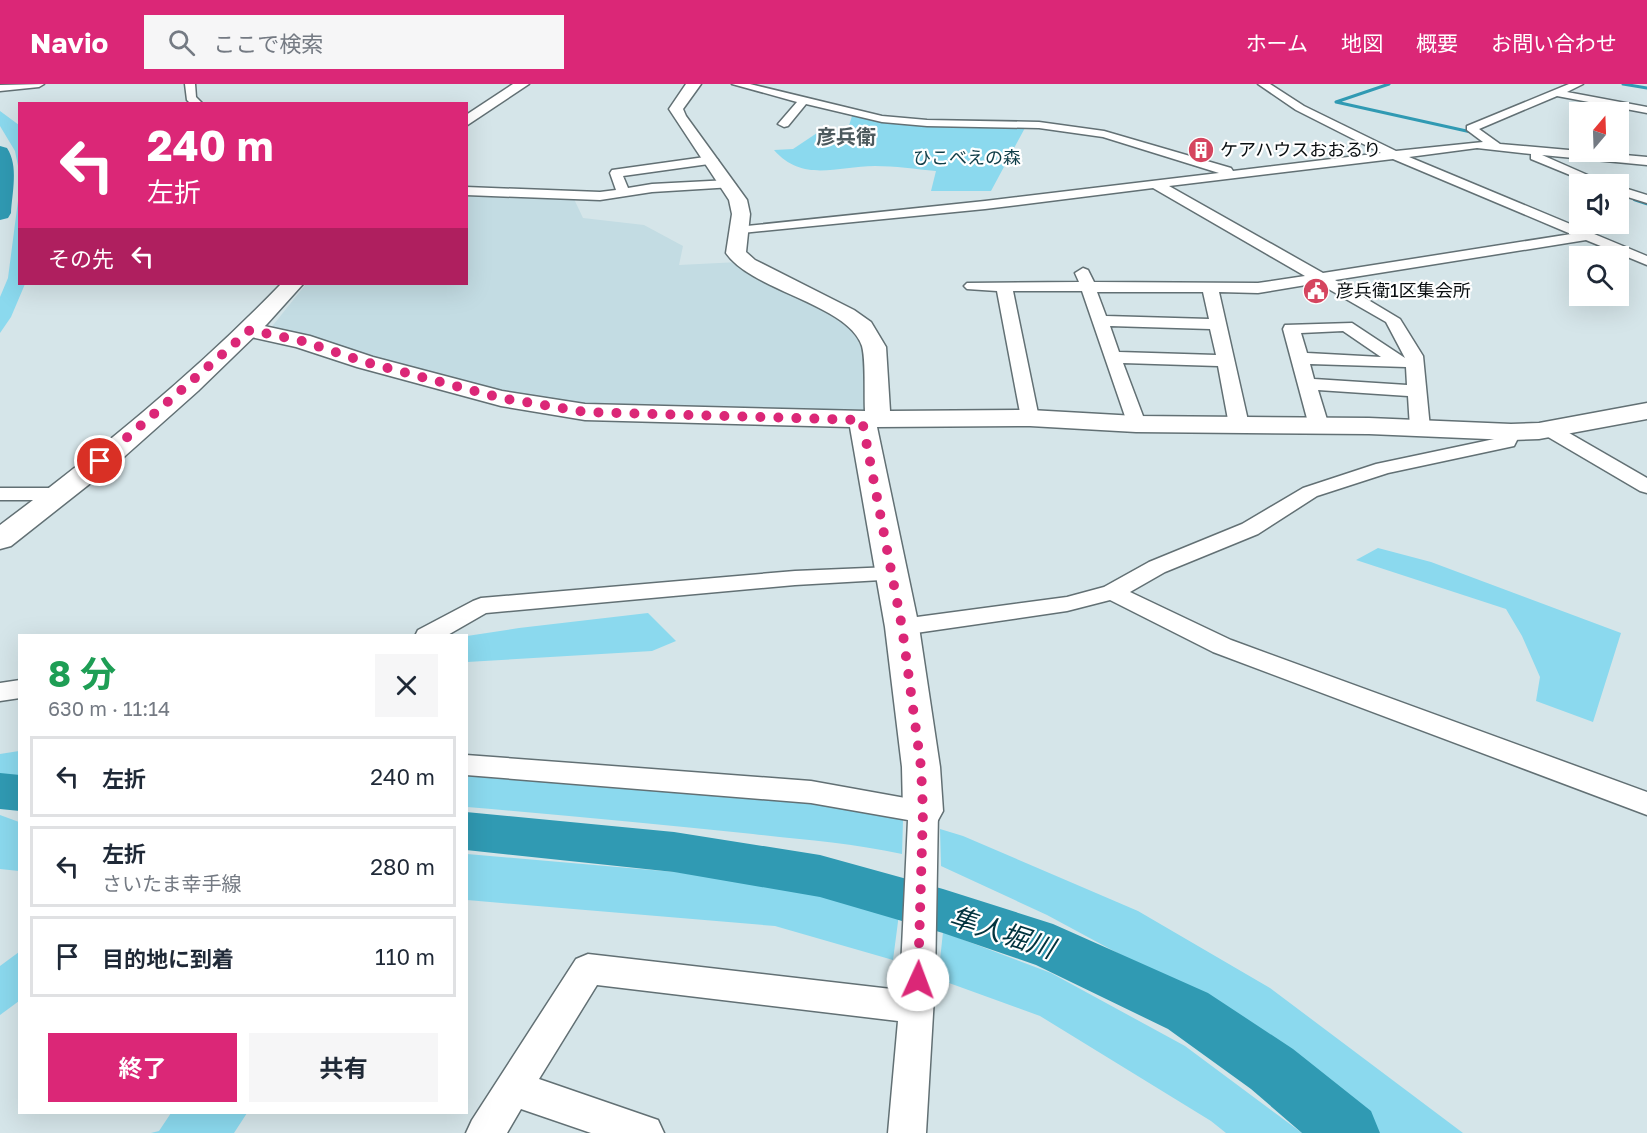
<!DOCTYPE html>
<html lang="ja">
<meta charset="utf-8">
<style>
:root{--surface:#fff;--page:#f6f6f7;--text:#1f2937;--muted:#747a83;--line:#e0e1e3;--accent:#db2777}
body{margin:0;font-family:"Golos Text","Noto Sans JP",sans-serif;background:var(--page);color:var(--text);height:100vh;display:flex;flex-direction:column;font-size:22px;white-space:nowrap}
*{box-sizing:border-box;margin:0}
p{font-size:20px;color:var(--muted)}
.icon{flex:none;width:33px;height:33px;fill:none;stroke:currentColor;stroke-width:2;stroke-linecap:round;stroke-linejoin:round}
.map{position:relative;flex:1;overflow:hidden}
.panel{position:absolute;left:18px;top:550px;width:450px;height:480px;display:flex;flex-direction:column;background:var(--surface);border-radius:0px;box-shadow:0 6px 24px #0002}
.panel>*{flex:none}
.hud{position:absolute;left:18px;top:18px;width:450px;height:183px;border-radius:0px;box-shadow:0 6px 24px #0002;background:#db2777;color:#fff;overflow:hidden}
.needle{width:39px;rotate:19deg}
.tools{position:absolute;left:1569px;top:18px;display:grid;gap:12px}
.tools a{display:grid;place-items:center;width:60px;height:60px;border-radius:0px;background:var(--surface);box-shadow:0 6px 24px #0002;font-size:30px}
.pin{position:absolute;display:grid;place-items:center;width:51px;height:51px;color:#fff;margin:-26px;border:3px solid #fff;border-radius:50%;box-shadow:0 2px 6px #0007}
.me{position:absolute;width:66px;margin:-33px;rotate:2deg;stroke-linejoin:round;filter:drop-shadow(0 0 4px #0008)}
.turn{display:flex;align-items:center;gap:21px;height:126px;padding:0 30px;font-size:27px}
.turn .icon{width:78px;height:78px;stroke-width:2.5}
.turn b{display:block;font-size:42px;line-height:51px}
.then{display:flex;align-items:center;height:57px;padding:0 30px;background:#0003;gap:12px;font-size:22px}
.round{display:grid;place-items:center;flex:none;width:63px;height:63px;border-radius:0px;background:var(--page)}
.head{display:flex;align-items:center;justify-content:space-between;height:102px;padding:0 30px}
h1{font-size:36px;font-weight:700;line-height:45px;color:#1e9e55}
.action{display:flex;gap:12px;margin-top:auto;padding:12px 30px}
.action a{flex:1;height:69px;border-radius:0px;background:var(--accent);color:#fff;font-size:24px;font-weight:700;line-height:69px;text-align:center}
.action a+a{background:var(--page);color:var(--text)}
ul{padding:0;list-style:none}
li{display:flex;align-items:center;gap:18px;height:81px;margin:0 12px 9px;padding:0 18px;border:3px solid var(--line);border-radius:0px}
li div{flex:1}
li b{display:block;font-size:22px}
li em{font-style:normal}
header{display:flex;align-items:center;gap:36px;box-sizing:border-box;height:84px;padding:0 30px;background:var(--accent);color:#fff}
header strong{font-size:28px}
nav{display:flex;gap:33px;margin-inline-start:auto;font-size:21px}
.search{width:420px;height:54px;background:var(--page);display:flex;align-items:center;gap:15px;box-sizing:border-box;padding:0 21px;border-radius:0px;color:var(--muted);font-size:22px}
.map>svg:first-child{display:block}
.built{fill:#c3dce3}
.green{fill:#8bd9ee}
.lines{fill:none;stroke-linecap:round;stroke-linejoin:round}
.stream-far1{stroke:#309ab3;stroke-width:3}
.stream{stroke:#309ab3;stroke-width:4.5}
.river{fill:#309ab3;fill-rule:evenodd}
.street-casing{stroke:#627074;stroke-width:3}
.secondary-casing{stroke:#627074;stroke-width:3}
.primary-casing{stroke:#627074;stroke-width:3}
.street{fill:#fff;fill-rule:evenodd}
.secondary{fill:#fff;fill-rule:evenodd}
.primary{fill:#fff;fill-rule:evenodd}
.route{stroke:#db2777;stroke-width:10;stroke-dasharray:0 18}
.labels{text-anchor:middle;stroke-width:4.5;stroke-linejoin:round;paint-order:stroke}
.far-poi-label{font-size:18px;fill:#090e10;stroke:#fff;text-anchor:start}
.far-park-label{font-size:18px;fill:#0f3e49;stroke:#fff}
.far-quarter-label{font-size:20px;font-weight:bold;fill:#4d5a5e;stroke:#fff}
.near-water-label{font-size:27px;font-style:italic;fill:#02343f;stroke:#fff}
</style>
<header>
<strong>Navio</strong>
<div class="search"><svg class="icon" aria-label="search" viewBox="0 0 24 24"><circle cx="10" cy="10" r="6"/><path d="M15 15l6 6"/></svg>ここで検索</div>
<nav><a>ホーム</a><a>地図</a><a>概要</a><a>お問い合わせ</a></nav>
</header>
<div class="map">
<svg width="1647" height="1049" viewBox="0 0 1647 1049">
<rect width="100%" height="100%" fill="#d5e5e9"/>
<polygon class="built" points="467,110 574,115 583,134 644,141 683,162 679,181 739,178 842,233 867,263 869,327 864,331 572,322 475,303 270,245 306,200 466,200"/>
<g class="green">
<polygon points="0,27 19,41 19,87 15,67 0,42"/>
<path d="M852,32L877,36L1026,42L991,107H931L936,87C915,85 895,82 875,82C837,82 803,99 774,66L793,65L817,49L847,48Z"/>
<polygon points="19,109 20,200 25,200 11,233 0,249 0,213 8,194"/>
<polygon points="1378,464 1431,478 1621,549 1593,638 1536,617 1540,593 1522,552 1506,525 1356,476"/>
<polygon points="648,529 676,557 652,567 467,578 467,552 519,544"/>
<polygon points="19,667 19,694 0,694 0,670"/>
<path d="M466,687L681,702L838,723L903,736L902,770C852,759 803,756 753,750C657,740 562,731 467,723Z"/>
<polygon points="0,731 19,738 19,787 0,785"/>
<polygon points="940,745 963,752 1138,827 1270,904 1463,1049 1380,1049 1199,913 1047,831 941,782"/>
<polygon points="467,770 766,796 899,830 893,876 775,842 467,816"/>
<polygon points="943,848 1051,889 1185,962 1302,1049 1226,1049 1211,1037 1040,932 938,895"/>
<polygon points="19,868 19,917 0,931 0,882"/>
<polygon points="171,1029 247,1029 234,1049 151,1049 159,1047"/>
</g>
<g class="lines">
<g class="stream-far1">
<polyline points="1389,0 1336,18 1471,48 1476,52"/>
<polyline points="1623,0 1647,4"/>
<polyline points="1555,84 1593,100"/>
</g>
<polyline class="stream" points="1635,115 1647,119"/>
<g class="river">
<path d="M0,62L7,64C19,82 12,109 11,129L8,134L0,136Z"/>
<polygon points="0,689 20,691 20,727 0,725"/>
<polygon points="466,728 674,748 820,771 943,805 1053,840 1208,909 1293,965 1371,1027 1380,1049 1302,1049 1251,1005 1168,945 1036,881 943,849 820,813 674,788 466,766"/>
</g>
<g class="street-casing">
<g id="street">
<polygon points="44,0 39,3 0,7 0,1"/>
<polygon points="185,0 195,0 196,13 203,20 191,20 187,16"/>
<path d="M732,0H750L882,32L927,36L1039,38L1104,47L1231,84L1233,87L1381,69L1296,26L1258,0H1270L1304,22L1396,67L1483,58L1467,46V42L1569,0H1583L1567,8L1647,23V29L1557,12L1479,45L1500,60L1647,73V81L1542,71L1608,100H1592L1531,75V70L1477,64L1409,73L1647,172V181L1586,156L1335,196L1400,235L1423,272L1430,344L1427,348H1413L1410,344L1408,312L1318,306L1329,342L1326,346H1312L1309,342L1283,245L1285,241L1352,239L1405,274L1386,238L1318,199L1258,209L1219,208L1249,341L1246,345H1232L1229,341L1218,282L1123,279L1146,340L1143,344H1129L1082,207H1013L1039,334L1037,338H1023L1021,334L997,207L967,205L964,202L967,199L1079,198L1075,189L1083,184L1088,186L1094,198L1258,199L1305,192L1153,104L985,125L732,150L730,147L732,144L737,143L985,117L1219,89L1103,53L1039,44L927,42L882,38L806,20L788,42L784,43L778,40L797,18ZM1393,75L1571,150L1323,189L1169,102ZM1097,208H1203L1209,235L1106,232ZM1110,242L1210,245L1216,271L1119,268ZM1343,247L1381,273L1307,269L1301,249ZM1310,280L1406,283L1407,301L1314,295Z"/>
<polygon points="712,72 718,76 716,79 623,92 628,104 652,100 729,96 735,100 733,103 652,108 600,116 466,111 466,103 600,108 616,106 610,89 612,86"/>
<polygon points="1618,102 1647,111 1647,119 1618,110"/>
<polygon points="1550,340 1557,342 1647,394 1647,409 1640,407 1543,350 1540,346 1543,342"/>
<polygon points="1511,342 1518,344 1521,348 1514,362 1388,389 1317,412 1258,450 1165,488 1130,508 1231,556 1647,708 1647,731 1213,568 1110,516 1067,527 902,551 893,549 890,543 893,537 902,535 1067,513 1104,503 1149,478 1242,440 1303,404 1376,380 1499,354 1504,344"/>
<polygon points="0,404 62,404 69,406 72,410 69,414 62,416 0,416"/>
<polygon points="891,483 899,485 903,490 899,495 795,501 486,529 446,552 415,552 418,546 473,517 481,514 795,487"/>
<polygon points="20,596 20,614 0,617 0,599"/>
<polygon points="466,671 811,697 933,719 938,727 935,896 926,1049 888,1049 898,937 597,901 539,995 658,1036 664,1049 591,1049 521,1025 507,1049 466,1049 472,1036 576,875 588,870 900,906 908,736 811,719 466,691"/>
</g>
</g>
<g class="secondary-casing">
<path id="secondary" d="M686,0H701L683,25L686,32L747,116L750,130L746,168L755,176L854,226L871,238L886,263L890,327L1030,326L1136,332L1369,334L1511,340L1539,339L1647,319V335L1539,355L1511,356L1369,350L1136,348L1030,342L877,343L919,543L940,683L943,727L937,738L923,743L909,738L903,727L902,683L885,543L850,343L585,336L501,322L357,283L296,263L242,251L239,246L242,241L250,239L310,252L373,273L502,307L585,320L865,327C864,311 866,276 862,262C848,220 752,207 726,169L732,130L729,116L669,25Z"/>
</g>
<g class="primary-casing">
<g id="primary">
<polygon points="513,0 529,0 466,42 466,31"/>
<path d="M281,200H303L267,240L198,307L125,372L11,462L0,465V441C99,367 195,289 281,200Z"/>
</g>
</g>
<use href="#street" class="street"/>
<use href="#secondary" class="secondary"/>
<use href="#primary" class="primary"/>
</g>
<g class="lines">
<polyline class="route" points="100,377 250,246 302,257 365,278 501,314 585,328 862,336 902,543 921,683 923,727 918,896"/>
</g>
<defs>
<g id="building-disc" transform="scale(1.35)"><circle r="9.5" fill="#d5455f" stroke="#fff"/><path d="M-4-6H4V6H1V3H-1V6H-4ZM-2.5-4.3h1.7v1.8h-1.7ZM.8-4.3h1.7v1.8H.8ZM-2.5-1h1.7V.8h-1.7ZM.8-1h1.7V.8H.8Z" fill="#fff"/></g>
<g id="civic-disc" transform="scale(1.35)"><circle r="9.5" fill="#d5455f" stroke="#fff"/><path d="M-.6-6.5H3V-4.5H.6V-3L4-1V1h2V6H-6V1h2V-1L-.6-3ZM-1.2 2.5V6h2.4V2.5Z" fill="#fff"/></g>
</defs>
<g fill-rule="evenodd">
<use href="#building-disc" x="1201" y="66"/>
<use href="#civic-disc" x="1316" y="207"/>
</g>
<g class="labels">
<g class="far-poi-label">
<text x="1220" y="72">ケアハウスおおるり</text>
<text x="1336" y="213">彦兵衛1区集会所</text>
</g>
<g class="far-park-label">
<text x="967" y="80">ひこべえの森</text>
</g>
<g class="far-quarter-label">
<text x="846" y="60">彦兵衛</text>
</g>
<g class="near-water-label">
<text transform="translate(1002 849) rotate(18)" y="9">隼人堀川</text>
</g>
</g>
</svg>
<div class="tools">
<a><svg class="needle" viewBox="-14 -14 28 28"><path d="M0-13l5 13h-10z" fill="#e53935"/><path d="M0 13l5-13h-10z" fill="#747a83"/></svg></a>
<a><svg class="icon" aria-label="sound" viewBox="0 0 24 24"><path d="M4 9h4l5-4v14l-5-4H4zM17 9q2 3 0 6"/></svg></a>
<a><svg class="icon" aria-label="search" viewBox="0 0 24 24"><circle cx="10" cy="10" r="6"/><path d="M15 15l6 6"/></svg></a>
</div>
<div class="pin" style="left:100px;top:377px;background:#d93025"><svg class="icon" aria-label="arrive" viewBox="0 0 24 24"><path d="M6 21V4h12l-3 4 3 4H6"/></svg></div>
<svg class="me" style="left:918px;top:896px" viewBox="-20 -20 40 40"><circle r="19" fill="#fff"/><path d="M0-13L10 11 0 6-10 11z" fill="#db2777"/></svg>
<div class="hud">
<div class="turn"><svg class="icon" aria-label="left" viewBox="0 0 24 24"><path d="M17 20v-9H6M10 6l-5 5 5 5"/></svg><div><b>240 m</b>左折</div></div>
<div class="then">その先<svg class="icon" aria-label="left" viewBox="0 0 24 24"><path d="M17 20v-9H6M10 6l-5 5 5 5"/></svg></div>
</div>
<section class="panel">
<div class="head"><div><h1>8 分</h1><p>630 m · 11:14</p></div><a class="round"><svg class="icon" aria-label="close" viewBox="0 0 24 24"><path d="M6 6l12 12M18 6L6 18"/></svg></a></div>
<ul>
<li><svg class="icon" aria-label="left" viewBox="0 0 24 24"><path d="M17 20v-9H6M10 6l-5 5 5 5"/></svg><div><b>左折</b></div><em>240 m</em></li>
<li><svg class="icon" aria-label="left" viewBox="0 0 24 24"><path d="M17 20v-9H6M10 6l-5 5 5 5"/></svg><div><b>左折</b><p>さいたま幸手線</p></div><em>280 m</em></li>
<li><svg class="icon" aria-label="arrive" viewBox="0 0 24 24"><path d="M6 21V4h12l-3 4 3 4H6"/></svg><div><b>目的地に到着</b></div><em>110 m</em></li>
</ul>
<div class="action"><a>終了</a><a>共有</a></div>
</section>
</div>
